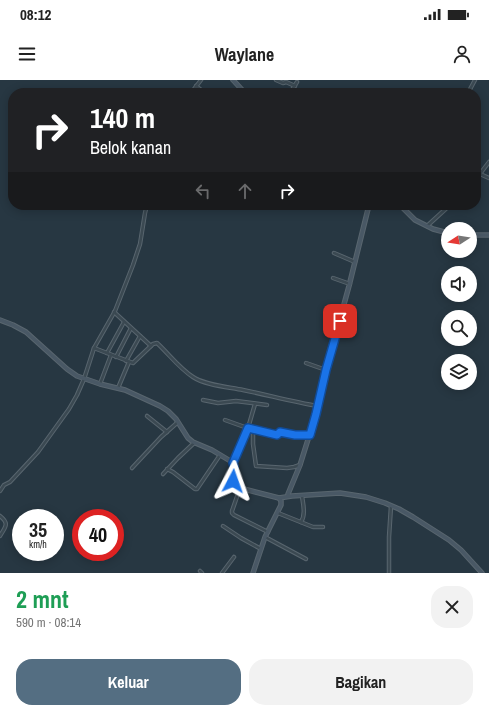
<!DOCTYPE html>
<html lang="id">
<meta charset="utf-8">
<style>
:root{--surface:#fff;--page:#f2f2f2;--text:#222;--muted:#767676;--accent:#546e82}
body{margin:0;font-family:"Archivo Narrow",sans-serif;background:var(--page);color:var(--text);height:100vh;display:flex;flex-direction:column;font-size:15px;white-space:nowrap}
*{box-sizing:border-box;margin:0}
p{font-size:13px;color:var(--muted)}
.icon{flex:none;width:22px;height:22px;fill:none;stroke:currentColor;stroke-width:2;stroke-linecap:round;stroke-linejoin:round}
.map{position:relative;height:493px;overflow:hidden}
.panel{display:flex;flex-direction:column;background:var(--surface);flex:1}
.panel>*{flex:none}
.guide{position:absolute;left:8px;top:8px;width:473px;height:122px;border-radius:16px;box-shadow:0 2px 10px #0003;background:#202124;color:#fff;overflow:hidden}
.needle{width:26px;rotate:258deg}
.buttons{position:absolute;left:441px;top:142px;display:grid;gap:8px}
.buttons a{display:grid;place-items:center;width:36px;height:36px;border-radius:50%;background:var(--surface);box-shadow:0 2px 10px #0003;font-size:20px}
.speed{position:absolute;left:12px;top:429px;display:flex;gap:8px;font-size:20px;font-weight:700;text-align:center}
.speed>*{display:grid;place-content:center;width:52px;height:52px;border-radius:50%;background:var(--surface);box-shadow:0 2px 10px #0003;line-height:1}
.speed small{font-size:10px;font-weight:400}
.speed .limit{border:6px solid #d22;background:#fff;color:#111}
.pin{position:absolute;display:grid;place-items:center;width:34px;height:34px;color:#fff;margin:-17px;border-radius:8px;box-shadow:0 2px 6px #0006}
.me{position:absolute;width:44px;margin:-22px;rotate:4deg;stroke-linejoin:round;filter:drop-shadow(0 0 3px #0008)}
.turn{display:flex;align-items:center;gap:14px;height:84px;padding:0 16px;font-size:18px}
.turn .icon{width:52px;height:52px;stroke-width:2.5}
.turn b{display:block;font-size:28px;line-height:34px}
.lanes{display:flex;align-items:center;height:38px;padding:0 16px;background:#0003;justify-content:center;gap:20px;direction:ltr}
.lanes .off{opacity:.35}
.round{display:grid;place-items:center;flex:none;width:42px;height:42px;border-radius:16px;background:var(--page)}
.headline{display:flex;align-items:center;justify-content:space-between;height:68px;padding:0 16px}
h1{font-size:24px;font-weight:700;line-height:30px;color:#1e9e55}
.primary-button{display:flex;gap:8px;margin-top:auto;padding:8px 16px}
.primary-button a{flex:1;height:46px;border-radius:16px;background:var(--accent);color:#fff;font-size:16px;font-weight:700;line-height:46px;text-align:center}
.primary-button a+a{background:var(--page);color:var(--text)}
.status{display:flex;justify-content:space-between;align-items:center;height:28px;padding:0 20px;background:var(--surface);direction:ltr}
.status svg{height:11px;fill:currentColor}
header{display:flex;justify-content:space-between;align-items:center;height:52px;padding:0 16px;background:var(--surface);font-size:18px;font-weight:700}
.map>svg:first-child{display:block}
.lines{fill:none;stroke-linecap:round;stroke-linejoin:round}
.street-casing{stroke:#59666f;stroke-width:4.5}
.secondary-casing{stroke:#59666f;stroke-width:5.5}
.street{stroke:#3b4952;stroke-width:2.5}
.secondary{stroke:#495865;stroke-width:3.5}
.route-casing{stroke:#114b97;stroke-width:10}
.route{stroke:#1a73e8;stroke-width:7}
</style>
<div class="status"><b>08:12</b><svg viewBox="0 0 49 12"><path d="M0 12V9h3v3zM5 12V6h3v6zM10 12V3h3v9zM15 12V0h3v12zM26 1h20v11H26zM47 4h2v5h-2z"/></svg></div>
<header><svg class="icon" aria-label="menu" viewBox="0 0 24 24"><path d="M4 6h16M4 12h16M4 18h16"/></svg>Waylane<svg class="icon" aria-label="person" viewBox="0 0 24 24"><circle cx="12" cy="8" r="4"/><path d="M4 21q1-7 8-7t8 7"/></svg></header>
<div class="map">
<svg width="489" height="493" viewBox="0 0 489 493">
<rect width="100%" height="100%" fill="#273742"/>
<g class="lines">
<g class="street-casing">
<g id="street">
<polyline points="276,0 283,3 286,2 295,6"/>
<polyline points="196,6 205,13"/>
<polyline points="191,13 201,0"/>
<polyline points="290,13 297,2"/>
<polyline points="468,13 475,0"/>
<polyline points="480,94 489,98"/>
<polyline points="476,99 489,82"/>
<polyline points="427,146 450,125"/>
<polyline points="334,173 355,182"/>
<polyline points="333,198 350,204"/>
<polyline points="114,232 151,266"/>
<path d="M94,268L133,283L153,264L157,263C169,274 179,288 193,297C205,305 228,307 243,310C268,315 293,322 318,326"/>
<polyline points="107,273 124,242"/>
<polyline points="116,277 131,248"/>
<polyline points="126,281 140,256"/>
<polyline points="306,283 326,290"/>
<polyline points="100,304 111,275"/>
<polyline points="118,308 129,282"/>
<polyline points="203,320 218,323 236,321 267,325"/>
<polyline points="147,336 167,352"/>
<polyline points="225,340 253,350 277,355 280,352 295,355 310,355"/>
<polyline points="253,350 253,364 256,386 287,388 294,387 300,385"/>
<polyline points="233,383 248,348 255,324"/>
<polyline points="132,388 161,357 178,342"/>
<polyline points="167,389 173,392 195,409 197,409 220,375"/>
<polyline points="163,394 178,378 194,363"/>
<polyline points="240,408 232,431 232,433 234,435 268,452"/>
<polyline points="0,411 4,405 10,402 38,372 69,329 77,315 84,299 94,268 115,231 133,185 140,164 145,133 147,125"/>
<polyline points="278,433 313,447 323,447"/>
<path d="M0,436C10,444 5,447 0,456"/>
<path d="M301,442C306,434 303,424 302,416"/>
<polyline points="223,446 241,458 261,469"/>
<polyline points="265,457 306,479"/>
<polyline points="200,491 202,493"/>
<polyline points="222,493 234,477"/>
<polyline points="389,493 389,457 391,426"/>
</g>
</g>
<g class="secondary-casing">
<g id="secondary">
<polyline points="233,0 245,13"/>
<polyline points="400,125 415,140 433,149 448,153"/>
<polyline points="470,155 489,155"/>
<path d="M0,240L13,245L26,252L67,289L77,296L100,304L125,310L160,326L168,331L176,339L188,358L193,362L212,370L232,382C238,391 226,402 240,408L279,418L281,421V425L265,457L253,493"/>
<polyline points="288,416 288,414 300,385 316,334 326,290 349,206 369,125"/>
<polyline points="279,418 292,416 340,413 366,417 385,423 399,429 413,437 449,460 461,470 482,493"/>
</g>
</g>
<use href="#street" class="street"/>
<use href="#secondary" class="secondary"/>
</g>
<g class="lines">
<g class="route-casing">
<polyline id="route" points="233,401 234,387 233,383 248,348 277,355 280,352 295,355 310,355 316,334 326,290 340,241"/>
</g>
<use href="#route" class="route"/>
</g>
</svg>
<div class="buttons">
<a><svg class="needle" viewBox="-14 -14 28 28"><path d="M0-13l5 13h-10z" fill="#e53935"/><path d="M0 13l5-13h-10z" fill="#767676"/></svg></a>
<a><svg class="icon" aria-label="sound" viewBox="0 0 24 24"><path d="M4 9h4l5-4v14l-5-4H4zM17 9q2 3 0 6"/></svg></a>
<a><svg class="icon" aria-label="search" viewBox="0 0 24 24"><circle cx="10" cy="10" r="6"/><path d="M15 15l6 6"/></svg></a>
<a><svg class="icon" aria-label="layers" viewBox="0 0 24 24"><path d="M12 4l9 5-9 5-9-5zM3 14l9 5 9-5"/></svg></a>
</div>
<div class="speed"><div>35<small>km/h</small></div><div class="limit">40</div></div>
<div class="pin" style="left:340px;top:241px;background:#d93025"><svg class="icon" aria-label="arrive" viewBox="0 0 24 24"><path d="M6 21V4h12l-3 4 3 4H6"/></svg></div>
<svg class="me" style="left:233px;top:401px" viewBox="-20 -20 40 40"><path d="M0-17L14 15 0 8-14 15z" fill="#1a73e8" stroke="#fff" stroke-width="4"/></svg>
<div class="guide">
<div class="turn"><svg class="icon" aria-label="right" viewBox="0 0 24 24"><path d="M7 20v-9h11M14 6l5 5-5 5"/></svg><div><b>140 m</b>Belok kanan</div></div>
<div class="lanes"><svg class="icon off" aria-label="left" viewBox="0 0 24 24"><path d="M17 20v-9H6M10 6l-5 5 5 5"/></svg><svg class="icon off" aria-label="ahead" viewBox="0 0 24 24"><path d="M12 20V5M6 11l6-6 6 6"/></svg><svg class="icon" aria-label="right" viewBox="0 0 24 24"><path d="M7 20v-9h11M14 6l5 5-5 5"/></svg></div>
</div>
</div>
<section class="panel">
<div class="headline"><div><h1>2 mnt</h1><p>590 m · 08:14</p></div><a class="round"><svg class="icon" aria-label="close" viewBox="0 0 24 24"><path d="M6 6l12 12M18 6L6 18"/></svg></a></div>
<div class="primary-button"><a>Keluar</a><a>Bagikan</a></div>
</section>
